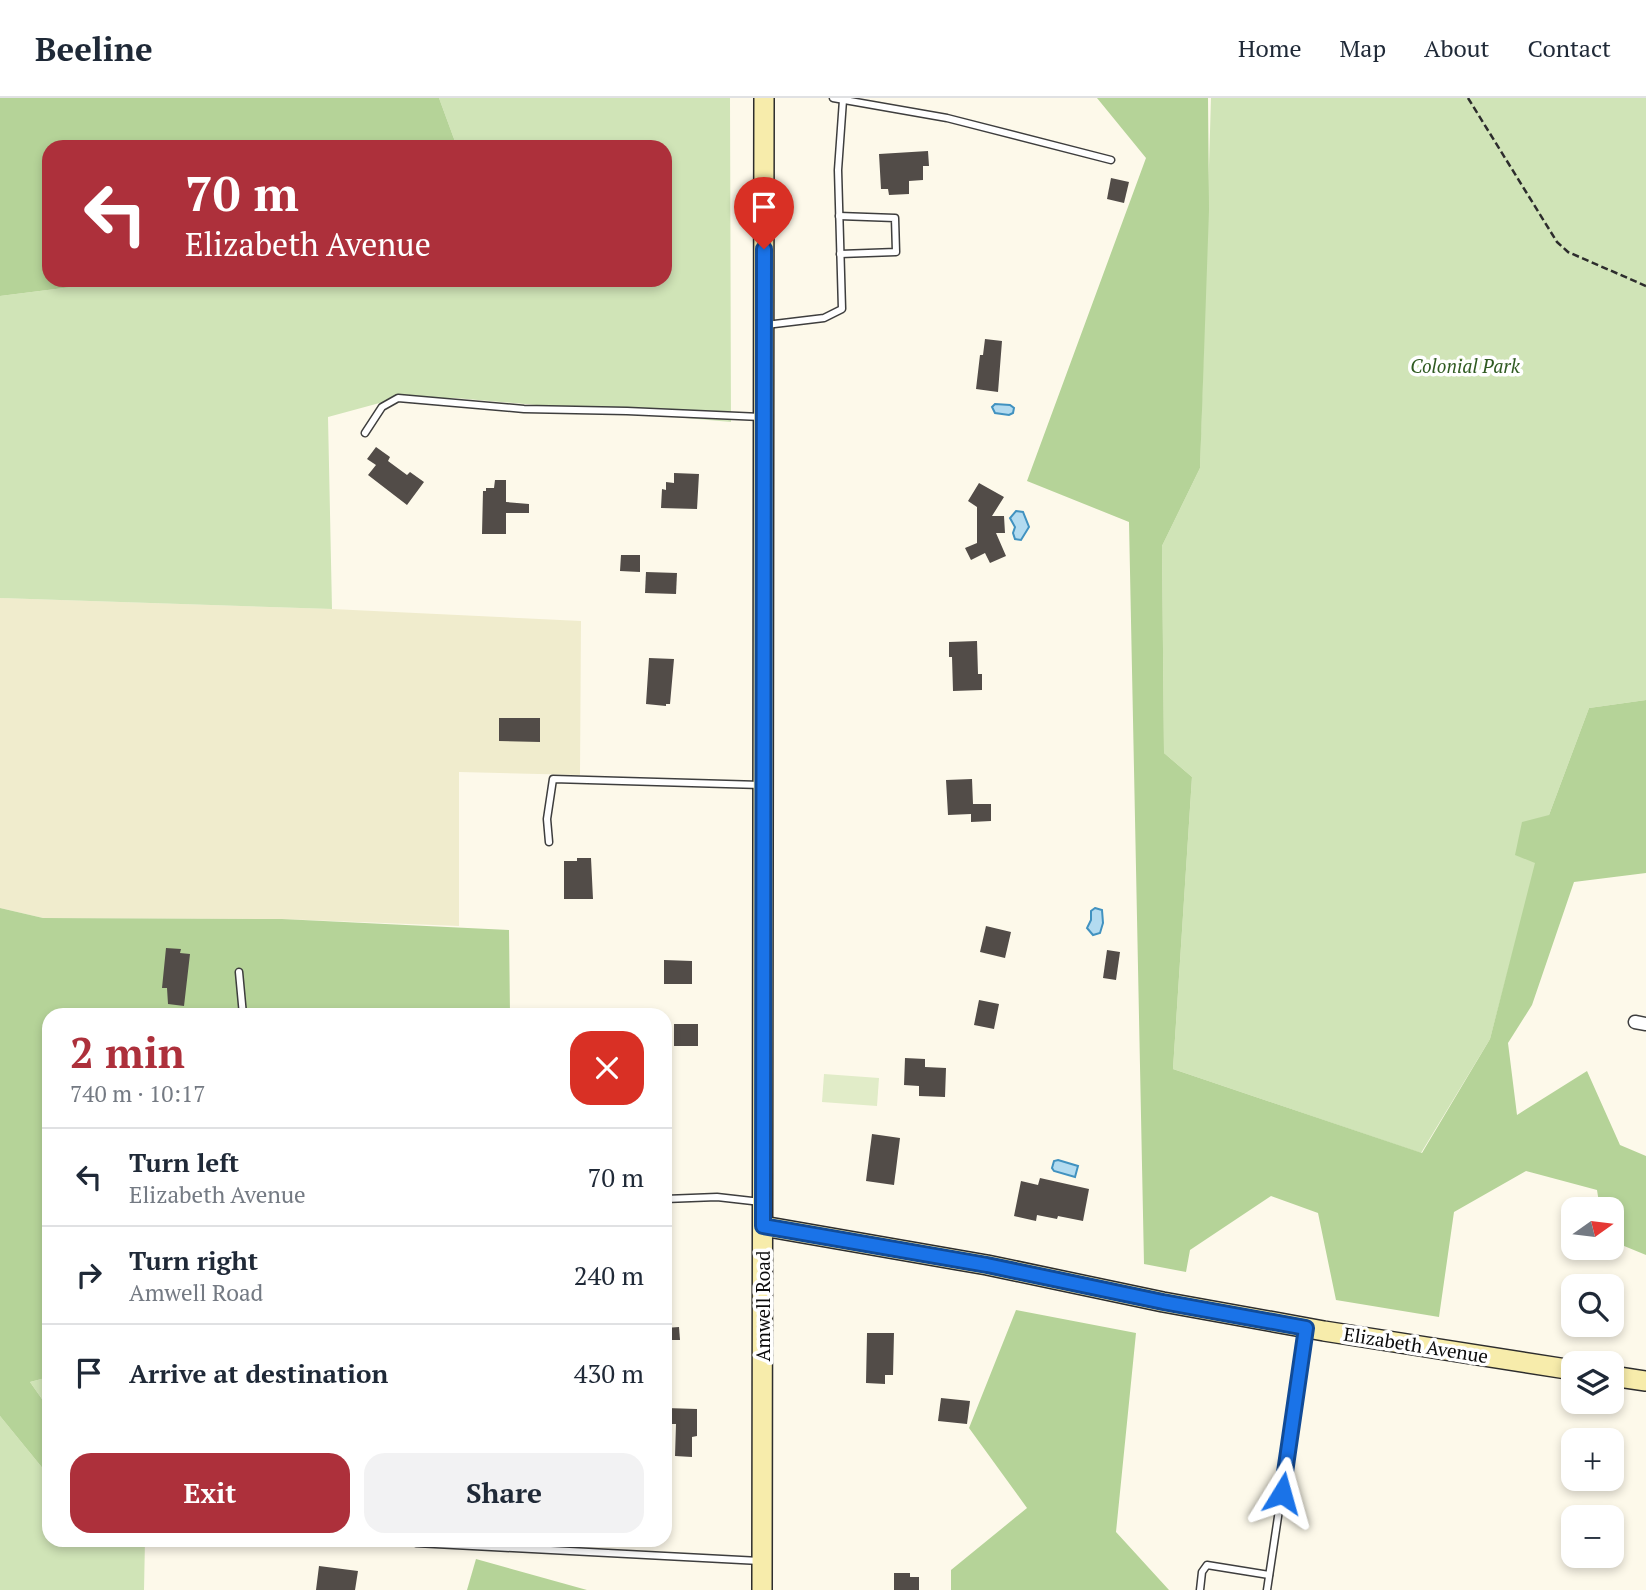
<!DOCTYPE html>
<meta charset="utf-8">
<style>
:root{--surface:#fff;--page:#f2f2f3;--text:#1f2937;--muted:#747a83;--line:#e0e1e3;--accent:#ad303b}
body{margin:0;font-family:"PT Serif",serif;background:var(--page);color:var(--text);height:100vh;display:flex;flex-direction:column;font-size:26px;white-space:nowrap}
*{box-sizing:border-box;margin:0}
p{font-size:23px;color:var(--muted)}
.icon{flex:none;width:38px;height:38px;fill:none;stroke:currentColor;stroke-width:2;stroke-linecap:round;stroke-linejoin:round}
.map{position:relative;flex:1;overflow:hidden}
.sheet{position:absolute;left:42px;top:910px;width:630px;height:539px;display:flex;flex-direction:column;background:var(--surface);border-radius:21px;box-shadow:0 4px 10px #0003}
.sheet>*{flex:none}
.hud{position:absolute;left:42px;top:42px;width:630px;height:147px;border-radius:21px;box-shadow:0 4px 10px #0003;background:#ad303b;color:#fff;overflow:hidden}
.needle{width:46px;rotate:76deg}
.controls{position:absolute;left:1561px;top:1099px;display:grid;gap:14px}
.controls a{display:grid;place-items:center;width:63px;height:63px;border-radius:14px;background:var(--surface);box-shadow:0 4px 10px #0003;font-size:35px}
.pin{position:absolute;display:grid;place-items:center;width:60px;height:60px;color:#fff;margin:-72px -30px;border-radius:50% 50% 50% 0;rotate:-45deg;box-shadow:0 0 7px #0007}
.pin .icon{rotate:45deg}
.me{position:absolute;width:77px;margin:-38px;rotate:8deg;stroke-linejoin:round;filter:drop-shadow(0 0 5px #0008)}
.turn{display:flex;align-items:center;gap:24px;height:147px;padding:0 28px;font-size:32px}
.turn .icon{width:91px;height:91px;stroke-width:2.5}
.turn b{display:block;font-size:49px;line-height:60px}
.round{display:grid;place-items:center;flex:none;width:74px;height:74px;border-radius:21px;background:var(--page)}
.summary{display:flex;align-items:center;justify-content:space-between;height:119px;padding:0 28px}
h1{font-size:42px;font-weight:700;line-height:52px;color:var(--accent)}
.action{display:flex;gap:14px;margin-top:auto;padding:14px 28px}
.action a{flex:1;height:80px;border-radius:21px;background:var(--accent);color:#fff;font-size:28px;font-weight:700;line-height:80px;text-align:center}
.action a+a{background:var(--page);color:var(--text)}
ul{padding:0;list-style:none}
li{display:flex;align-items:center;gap:21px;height:98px;padding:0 28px;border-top:2px solid var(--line)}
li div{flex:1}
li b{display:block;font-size:26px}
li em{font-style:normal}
header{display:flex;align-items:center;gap:42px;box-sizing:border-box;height:98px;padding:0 35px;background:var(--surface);border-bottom:2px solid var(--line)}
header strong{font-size:33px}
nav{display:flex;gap:38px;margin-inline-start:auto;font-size:24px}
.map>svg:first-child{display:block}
.farmland{fill:#f0eccd}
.green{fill:#d0e4b7}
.forest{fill:#b5d398}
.pitch{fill:#e1ecc8}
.water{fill:#b3dbf0;stroke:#4192c0;stroke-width:2}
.building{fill:#524c48}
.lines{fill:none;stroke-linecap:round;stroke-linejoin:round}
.lane-casing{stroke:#3e3e3e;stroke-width:9}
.street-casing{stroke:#3e3e3e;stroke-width:15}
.secondary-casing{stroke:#2d2d2d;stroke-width:22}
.path{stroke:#2d2d2d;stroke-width:2.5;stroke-dasharray:7 3.5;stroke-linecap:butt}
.lane{stroke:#fff;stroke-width:6}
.street{stroke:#fff;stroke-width:12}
.secondary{stroke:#f7ecab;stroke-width:19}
.route-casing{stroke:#114b97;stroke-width:18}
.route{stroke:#1a73e8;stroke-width:12}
.labels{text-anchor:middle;stroke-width:7;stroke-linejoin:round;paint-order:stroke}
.park-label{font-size:19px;font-style:italic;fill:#305b22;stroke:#fff}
.street-label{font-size:19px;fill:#0b0b0b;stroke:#fff}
</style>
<header>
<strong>Beeline</strong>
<nav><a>Home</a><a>Map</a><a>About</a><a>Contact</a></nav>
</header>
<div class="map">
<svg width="1646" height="1492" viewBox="0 0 1646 1492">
<rect width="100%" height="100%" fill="#fdf9ea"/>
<polygon class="farmland" points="0,500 332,511 581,523 580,677 459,674 459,828 282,821 43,820 0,810"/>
<g class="green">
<polygon points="439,0 730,0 731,324 455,300 398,300 328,319 332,511 0,500 0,198 127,182 665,182 665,49 457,49"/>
<polygon points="1211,0 1646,0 1646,602 1589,610 1549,717 1490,941 1421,1055 1173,971 1192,679 1164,655 1162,448 1200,370"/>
<polygon points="49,1279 49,1311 30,1284"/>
<polygon points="0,1318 49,1378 49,1442 145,1442 144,1492 0,1492"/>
</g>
<g class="forest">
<polygon points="0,0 439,0 457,49 49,49 49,182 127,182 0,198"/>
<polygon points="1097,0 1208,0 1209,112 1200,370 1162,448 1164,655 1192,679 1173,971 1422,1055 1490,941 1535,765 1515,757 1522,724 1549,717 1589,610 1646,602 1646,775 1574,784 1532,907 1508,945 1517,1017 1587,973 1620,1047 1646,1058 1646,1157 1612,1143 1612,1111 1600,1111 1597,1092 1526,1073 1454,1114 1439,1219 1336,1202 1318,1115 1271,1098 1190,1152 1186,1174 1144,1166 1129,424 1027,383 1146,60"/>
<polygon points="0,810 43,820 282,821 509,832 510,917 49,917 49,1279 30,1284 49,1311 49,1378 0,1318"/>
<polygon points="1016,1212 1136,1235 1116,1434 1169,1492 951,1492 951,1472 1027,1410 969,1330"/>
<polygon points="476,1461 587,1492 467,1492"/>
</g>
<polygon class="pitch" points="824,976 879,980 877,1008 822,1004"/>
<g class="water">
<polygon points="995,306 1010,307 1014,310 1013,315 1009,317 995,315 992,309"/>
<polygon points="1016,413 1023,414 1029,429 1021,442 1015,441 1013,435 1015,429 1010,420"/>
<polygon points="1095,810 1102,812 1103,825 1100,835 1093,837 1087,830 1091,822 1091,813"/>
<polygon points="1058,1062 1078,1068 1075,1079 1054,1073 1052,1070 1054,1063"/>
</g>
<g class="building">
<polygon points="928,53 929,68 923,68 923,82 909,83 909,96 889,97 888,91 881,91 879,56"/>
<polygon points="1111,80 1129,84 1124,105 1107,101"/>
<polygon points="985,241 1002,243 998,294 976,291 980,257 983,257"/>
<polygon points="376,349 390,359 388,363 407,377 410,374 424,384 407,407 368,377 376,367 367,361"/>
<polygon points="674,375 699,376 697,411 661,410 662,391 666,392 666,384 674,385"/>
<polygon points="495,382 506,382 506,404 529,406 529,415 506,415 506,436 482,436 483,393 486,393 486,390 494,390"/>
<polygon points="979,385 1004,399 992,418 1004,418 1005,435 996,435 1006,458 990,465 985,455 971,462 965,450 977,445 977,409 968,403"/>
<polygon points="621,457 640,457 640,474 620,473"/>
<polygon points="646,474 677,475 676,496 645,495"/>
<polygon points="977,543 978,576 982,576 982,592 953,593 952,559 949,559 949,544"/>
<polygon points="649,560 674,561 670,606 666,606 666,608 646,606"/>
<polygon points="499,620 540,620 540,644 499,643"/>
<polygon points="972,681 973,706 991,706 991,723 971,724 971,716 948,717 946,682"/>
<polygon points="577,760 591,760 593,801 564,801 564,763 577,763"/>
<polygon points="986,828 1011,834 1005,860 980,854"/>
<polygon points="166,850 181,851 180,855 190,856 184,908 168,906 167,890 162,890"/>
<polygon points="1107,852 1120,854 1116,882 1103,880"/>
<polygon points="664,862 692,863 692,886 664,886"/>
<polygon points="979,902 999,906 994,931 974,927"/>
<rect x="674" y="926" width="24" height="22"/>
<polygon points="905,960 925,961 925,969 946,970 945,999 919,998 919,988 904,987"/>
<polygon points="872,1036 900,1040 894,1087 866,1083"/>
<polygon points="1040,1080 1089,1091 1083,1123 1058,1118 1057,1121 1037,1117 1036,1123 1014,1118 1021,1083 1038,1087"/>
<polygon points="679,1229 680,1242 665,1242 665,1230"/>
<polygon points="867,1235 894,1235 893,1277 885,1277 885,1286 866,1285"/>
<polygon points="941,1300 970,1303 967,1326 938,1323"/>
<polygon points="666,1310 697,1311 697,1338 692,1339 692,1359 675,1358 676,1326 665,1326"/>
<polygon points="319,1468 358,1473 355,1492 316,1492"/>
<polygon points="894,1475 910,1475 910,1479 919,1479 919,1492 894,1492"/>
</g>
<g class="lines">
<g class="lane-casing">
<g id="lane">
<polyline points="833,0 947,20 1111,62"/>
<polyline points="839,118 895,120 896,154 840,156"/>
<polyline points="766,227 824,220 842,211 838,72 843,2"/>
<polyline points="365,335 382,309 398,300 524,311 627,313 761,319"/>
<polyline points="549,744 547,721 553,681 761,687"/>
<polyline points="239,874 243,917"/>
<polyline points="665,1101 717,1099 761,1104"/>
<polyline points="416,1445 760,1463"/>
<polyline points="1200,1492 1202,1474 1207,1467 1269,1477"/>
<polyline points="1267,1492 1306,1232"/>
</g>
</g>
<g class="street-casing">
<polyline id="street" points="1635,924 1646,926"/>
</g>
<g class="secondary-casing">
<g id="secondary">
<polyline points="763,1128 987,1167 1163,1204 1324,1233 1573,1272"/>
<polyline points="1612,1278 1646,1283"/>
<polyline points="762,1492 764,0"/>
</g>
</g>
<polyline class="path" points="1468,0 1557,144 1568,154 1646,188"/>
<use href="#lane" class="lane"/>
<use href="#street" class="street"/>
<use href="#secondary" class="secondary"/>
</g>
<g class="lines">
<g class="route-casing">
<polyline id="route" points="764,151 763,1128 987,1167 1163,1204 1306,1230 1282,1395"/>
</g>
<use href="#route" class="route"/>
</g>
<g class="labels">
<g class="park-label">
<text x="1465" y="275">Colonial Park</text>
</g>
<g class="street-label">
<text transform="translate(763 1208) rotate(-90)" y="7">Amwell Road</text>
<text transform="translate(1416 1247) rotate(9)" y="7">Elizabeth Avenue</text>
</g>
</g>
</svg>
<div class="controls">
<a><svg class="needle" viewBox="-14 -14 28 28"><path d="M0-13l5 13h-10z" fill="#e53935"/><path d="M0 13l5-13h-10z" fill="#747a83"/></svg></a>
<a><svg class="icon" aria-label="search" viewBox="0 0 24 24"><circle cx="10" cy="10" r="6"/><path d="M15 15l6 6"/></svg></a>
<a><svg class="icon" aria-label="layers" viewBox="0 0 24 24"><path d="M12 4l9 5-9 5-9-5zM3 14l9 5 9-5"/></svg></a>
<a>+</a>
<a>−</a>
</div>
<div class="pin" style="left:764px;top:151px;background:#d93025"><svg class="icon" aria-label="arrive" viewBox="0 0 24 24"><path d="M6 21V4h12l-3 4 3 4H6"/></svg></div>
<svg class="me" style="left:1282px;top:1395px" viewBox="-20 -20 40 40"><path d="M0-17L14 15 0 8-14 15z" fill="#1a73e8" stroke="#fff" stroke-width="4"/></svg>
<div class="hud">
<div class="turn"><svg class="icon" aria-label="left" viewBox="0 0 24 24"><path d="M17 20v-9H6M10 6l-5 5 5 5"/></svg><div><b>70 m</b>Elizabeth Avenue</div></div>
</div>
<section class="sheet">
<div class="summary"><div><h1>2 min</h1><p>740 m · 10:17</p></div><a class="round" style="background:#d93025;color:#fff"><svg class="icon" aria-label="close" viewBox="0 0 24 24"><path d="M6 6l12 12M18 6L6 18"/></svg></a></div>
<ul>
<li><svg class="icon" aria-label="left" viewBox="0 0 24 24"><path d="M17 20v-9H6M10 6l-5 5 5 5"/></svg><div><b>Turn left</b><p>Elizabeth Avenue</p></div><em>70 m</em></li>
<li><svg class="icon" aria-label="right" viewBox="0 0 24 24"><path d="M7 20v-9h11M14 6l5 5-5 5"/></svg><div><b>Turn right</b><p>Amwell Road</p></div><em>240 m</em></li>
<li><svg class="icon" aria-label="arrive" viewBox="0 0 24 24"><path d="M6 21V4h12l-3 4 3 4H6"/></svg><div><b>Arrive at destination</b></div><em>430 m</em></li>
</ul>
<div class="action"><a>Exit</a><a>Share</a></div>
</section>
</div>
